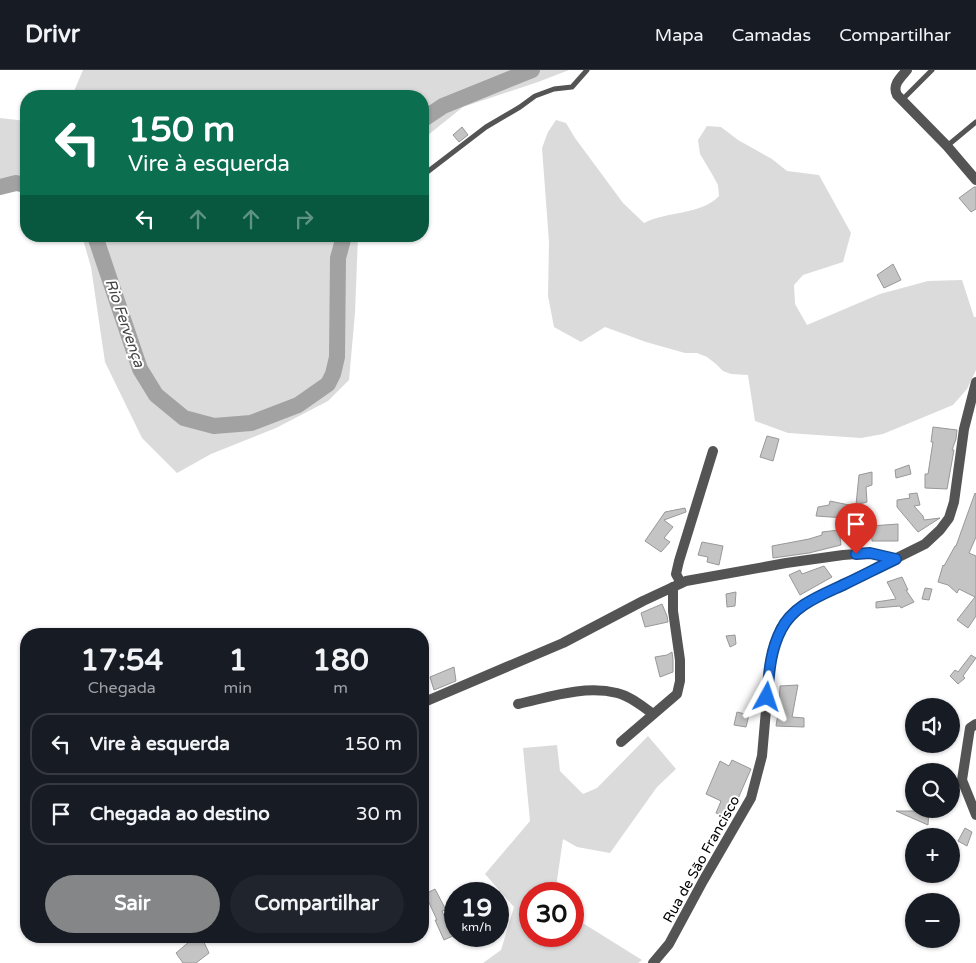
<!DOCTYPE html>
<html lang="pt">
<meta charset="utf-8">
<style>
:root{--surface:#171b24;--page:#20242c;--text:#f1f3f6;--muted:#9ea1a6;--line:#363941;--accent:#858687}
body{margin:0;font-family:"Varela Round",sans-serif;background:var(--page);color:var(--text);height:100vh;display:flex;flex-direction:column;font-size:19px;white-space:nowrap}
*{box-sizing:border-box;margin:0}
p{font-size:16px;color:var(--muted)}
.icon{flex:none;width:28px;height:28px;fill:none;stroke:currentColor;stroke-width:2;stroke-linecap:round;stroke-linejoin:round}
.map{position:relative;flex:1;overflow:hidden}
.drawer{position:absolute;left:20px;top:558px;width:409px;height:315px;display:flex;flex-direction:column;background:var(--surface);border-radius:20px;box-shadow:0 1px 4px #0004}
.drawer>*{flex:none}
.top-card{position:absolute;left:20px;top:20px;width:409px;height:152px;border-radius:20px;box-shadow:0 1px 4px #0004;background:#0b6e4f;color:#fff;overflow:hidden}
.controls{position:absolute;left:905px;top:628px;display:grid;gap:10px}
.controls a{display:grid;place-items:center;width:55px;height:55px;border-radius:50%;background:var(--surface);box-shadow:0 1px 4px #0004;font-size:25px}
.speed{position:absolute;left:444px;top:812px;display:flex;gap:10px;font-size:25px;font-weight:700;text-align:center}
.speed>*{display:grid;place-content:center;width:65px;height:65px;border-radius:50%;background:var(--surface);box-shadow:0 1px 4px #0004;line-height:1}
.speed small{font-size:12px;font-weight:400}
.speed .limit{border:8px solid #d22;background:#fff;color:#111}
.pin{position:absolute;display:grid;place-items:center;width:42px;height:42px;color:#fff;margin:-51px -21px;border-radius:50% 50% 50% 0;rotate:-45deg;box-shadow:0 0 5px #0007}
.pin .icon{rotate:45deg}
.me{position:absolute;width:55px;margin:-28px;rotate:5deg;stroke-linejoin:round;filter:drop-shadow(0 0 4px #0008)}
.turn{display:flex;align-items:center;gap:18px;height:105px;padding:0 25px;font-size:22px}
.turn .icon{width:65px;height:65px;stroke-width:2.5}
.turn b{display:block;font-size:35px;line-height:42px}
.lanes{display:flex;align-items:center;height:48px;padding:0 25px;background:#0003;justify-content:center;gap:25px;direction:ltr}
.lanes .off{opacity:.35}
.eta{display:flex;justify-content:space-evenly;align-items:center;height:85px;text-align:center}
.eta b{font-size:30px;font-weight:700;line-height:35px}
.primary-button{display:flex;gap:10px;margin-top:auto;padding:10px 25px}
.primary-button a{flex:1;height:58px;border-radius:30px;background:var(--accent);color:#fff;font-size:20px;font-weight:700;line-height:58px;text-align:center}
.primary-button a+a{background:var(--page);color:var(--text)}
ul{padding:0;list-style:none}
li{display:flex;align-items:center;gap:15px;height:62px;margin:0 10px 8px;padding:0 15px;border:2px solid var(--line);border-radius:20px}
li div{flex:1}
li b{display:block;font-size:19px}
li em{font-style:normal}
header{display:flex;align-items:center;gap:30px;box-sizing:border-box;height:70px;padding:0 25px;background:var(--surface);border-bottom:1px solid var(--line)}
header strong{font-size:24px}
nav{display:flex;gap:28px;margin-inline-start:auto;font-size:18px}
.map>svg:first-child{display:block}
.green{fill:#dbdbdb}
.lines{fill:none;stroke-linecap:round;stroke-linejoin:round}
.river{stroke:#a2a2a2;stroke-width:16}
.building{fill:#c4c4c4;stroke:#989898}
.service{stroke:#545454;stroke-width:5}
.minor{stroke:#545454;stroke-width:10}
.route-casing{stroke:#114b97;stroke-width:12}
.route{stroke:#1a73e8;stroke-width:9}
.labels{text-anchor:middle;stroke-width:4;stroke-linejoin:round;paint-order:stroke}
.street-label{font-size:14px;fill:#000;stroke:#fff}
.water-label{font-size:15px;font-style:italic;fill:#434343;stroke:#fff}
</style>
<header>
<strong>Drivr</strong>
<nav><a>Mapa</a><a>Camadas</a><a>Compartilhar</a></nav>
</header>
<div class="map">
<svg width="976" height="893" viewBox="0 0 976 893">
<rect width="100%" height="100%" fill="#fff"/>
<g class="green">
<polygon points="83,0 569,0 538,12 463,37 423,69 422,26 72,26"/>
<polygon points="0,48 26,51 26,110 0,110"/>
<path d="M556,50L566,53L575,68L623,133L644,153C666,141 702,145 719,126L718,115L712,104L700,84L698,70L707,56L721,57L738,70L772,89L787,101L819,105L851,163L843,192L803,205L794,215L795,234L807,255L880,224L928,211L962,210L974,247H976V300L967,319L953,335L883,364L861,368L788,363L755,351L748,305L731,304L723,301L716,294L707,287L697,283H685L646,272L605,257L581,272L554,257L548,226L549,172L542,78L548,62Z"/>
<polygon points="82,166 358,166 355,243 349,310 328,331 276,358 211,384 177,403 142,368 105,292 91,197"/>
<polygon points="648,666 676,699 657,717 610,783 577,777 563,769 555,824 530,824 530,866 572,866 573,847 642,890 638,893 483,893 501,880 514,837 485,804 530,751 523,678 557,675 560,701 583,724 597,718"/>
</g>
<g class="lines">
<g class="river">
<polyline points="422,50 443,36 532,0"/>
<polyline points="0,117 16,113 26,115"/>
<polyline points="95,166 140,299 156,325 184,348 214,356 251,353 298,335 328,314 333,304 337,287 338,188 344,166"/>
</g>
</g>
<g class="building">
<polygon points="462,57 468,65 459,72 453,65"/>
<polygon points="974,117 976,117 976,139 971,142 959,128"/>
<polygon points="893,194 901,210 884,218 877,205"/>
<polygon points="933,357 957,360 956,369 952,380 954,380 947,419 925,418 925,404 928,404 933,372 931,372"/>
<polygon points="767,366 779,369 773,391 760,387"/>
<polygon points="909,395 911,404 896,408 895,400"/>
<polygon points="872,402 872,415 866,417 867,432 856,435 859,405"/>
<polygon points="917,423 920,435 914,436 923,446 924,450 940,448 918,462 897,437 897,430 910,428 909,424"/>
<polygon points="975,423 976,424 976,467 969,483 976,486 976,546 968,558 957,550 975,527 959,519 957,523 948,515 938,512 943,495 944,496 955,476 956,476"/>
<polygon points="830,431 849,435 845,448 816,446 818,437 829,435"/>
<polygon points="685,438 686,442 664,450 673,457 664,468 670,472 661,482 645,471 665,442"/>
<polygon points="898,454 898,471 872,471 871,456"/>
<polygon points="839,460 841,475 809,483 773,488 772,476 809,469 822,465 822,462"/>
<polygon points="702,472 723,476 719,495 707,492 708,487 698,485"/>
<polygon points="824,496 832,507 800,525 789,505 800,500 802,504"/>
<polygon points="902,507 908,520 906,520 914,532 901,538 900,536 876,538 876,532 896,529 887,512"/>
<polygon points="925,518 932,519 929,530 922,529"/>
<polygon points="736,522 735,536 727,537 726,524"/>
<polygon points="662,534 667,546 668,552 645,557 641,543"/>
<polygon points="735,565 736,574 730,577 726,566"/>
<polygon points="672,582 673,590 673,602 660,607 655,587 667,585"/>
<polygon points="971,585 976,588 963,606 965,608 958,614 950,606 955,600 958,602"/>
<polygon points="454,597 456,611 434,620 430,607"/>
<polygon points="798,615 792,647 804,648 804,657 776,656 779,638 780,616"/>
<polygon points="737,642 749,645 746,657 734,655"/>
<polygon points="732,690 751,699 729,749 716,743 721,731 706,724 720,691 729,696"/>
<polygon points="918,739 929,739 928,755 896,741 918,741"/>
<polygon points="965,758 972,762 967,776 958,771"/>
<polygon points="435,819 446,840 442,841 448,856 453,854 455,862 455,865 444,870 435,850 437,850 425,824"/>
<polygon points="196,866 201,866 209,883 196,893 183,893 176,883"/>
</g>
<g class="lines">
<g class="service">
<polyline points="902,30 932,0"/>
<polyline points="947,76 976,52"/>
<polyline points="422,106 486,57 520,37 535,26 554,19 572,17 587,0"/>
</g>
<g class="minor">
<path d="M907,0C900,8 892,15 897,25L947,76L976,110"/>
<polyline points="681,513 676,504 679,491 713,381"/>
<polyline points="422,633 563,573 643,531 686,511 786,493 843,485 870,483 896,489"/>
<path d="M518,634C550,627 584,615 617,623C630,626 642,636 653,644"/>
<polyline points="976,654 970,658 962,710 976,745"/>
<polyline points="621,672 677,624 680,611 680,590 673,541 673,517"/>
<polyline points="653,893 669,874 703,811 751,728 762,686 770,594 774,577 781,558 794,542 810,531 925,474 940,460 949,448 954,432 964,359 976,312"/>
</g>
</g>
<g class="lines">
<g class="route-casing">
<path id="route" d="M767,627C769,604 770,581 781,560C793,535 822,525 845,514C862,506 879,497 896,489L870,483L856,484"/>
</g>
<use href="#route" class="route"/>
</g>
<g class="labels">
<g class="street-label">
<text transform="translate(701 789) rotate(-61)" y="5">Rua de São Francisco</text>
</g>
<g class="water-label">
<text transform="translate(125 253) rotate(71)" y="5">Rio Fervença</text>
</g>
</g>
</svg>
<div class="controls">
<a><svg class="icon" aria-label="sound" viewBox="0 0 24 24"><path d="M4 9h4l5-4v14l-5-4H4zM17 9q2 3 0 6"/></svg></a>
<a><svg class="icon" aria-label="search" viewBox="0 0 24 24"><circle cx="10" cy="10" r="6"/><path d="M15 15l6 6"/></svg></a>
<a>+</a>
<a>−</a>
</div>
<div class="speed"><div>19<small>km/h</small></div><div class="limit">30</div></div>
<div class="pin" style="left:856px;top:484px;background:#d93025"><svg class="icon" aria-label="arrive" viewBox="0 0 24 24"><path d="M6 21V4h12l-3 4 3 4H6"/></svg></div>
<svg class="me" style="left:767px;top:627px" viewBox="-20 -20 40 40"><path d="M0-17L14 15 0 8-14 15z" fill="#1a73e8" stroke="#fff" stroke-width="4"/></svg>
<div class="top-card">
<div class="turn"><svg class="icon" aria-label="left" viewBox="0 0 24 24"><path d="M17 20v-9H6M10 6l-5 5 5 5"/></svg><div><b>150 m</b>Vire à esquerda</div></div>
<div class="lanes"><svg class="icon" aria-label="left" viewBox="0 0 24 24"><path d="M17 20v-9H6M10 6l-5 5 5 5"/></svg><svg class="icon off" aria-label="ahead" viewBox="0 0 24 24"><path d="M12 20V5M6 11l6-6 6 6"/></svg><svg class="icon off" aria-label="ahead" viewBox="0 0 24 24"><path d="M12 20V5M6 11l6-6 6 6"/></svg><svg class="icon off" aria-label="right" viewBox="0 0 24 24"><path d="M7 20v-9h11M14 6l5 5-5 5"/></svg></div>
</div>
<section class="drawer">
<div class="eta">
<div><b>17:54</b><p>Chegada</p></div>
<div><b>1</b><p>min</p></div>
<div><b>180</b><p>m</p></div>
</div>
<ul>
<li><svg class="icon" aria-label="left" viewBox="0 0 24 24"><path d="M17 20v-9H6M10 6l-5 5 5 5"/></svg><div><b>Vire à esquerda</b></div><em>150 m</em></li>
<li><svg class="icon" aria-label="arrive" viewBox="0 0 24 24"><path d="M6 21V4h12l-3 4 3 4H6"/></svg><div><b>Chegada ao destino</b></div><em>30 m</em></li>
</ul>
<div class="primary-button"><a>Sair</a><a>Compartilhar</a></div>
</section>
</div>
